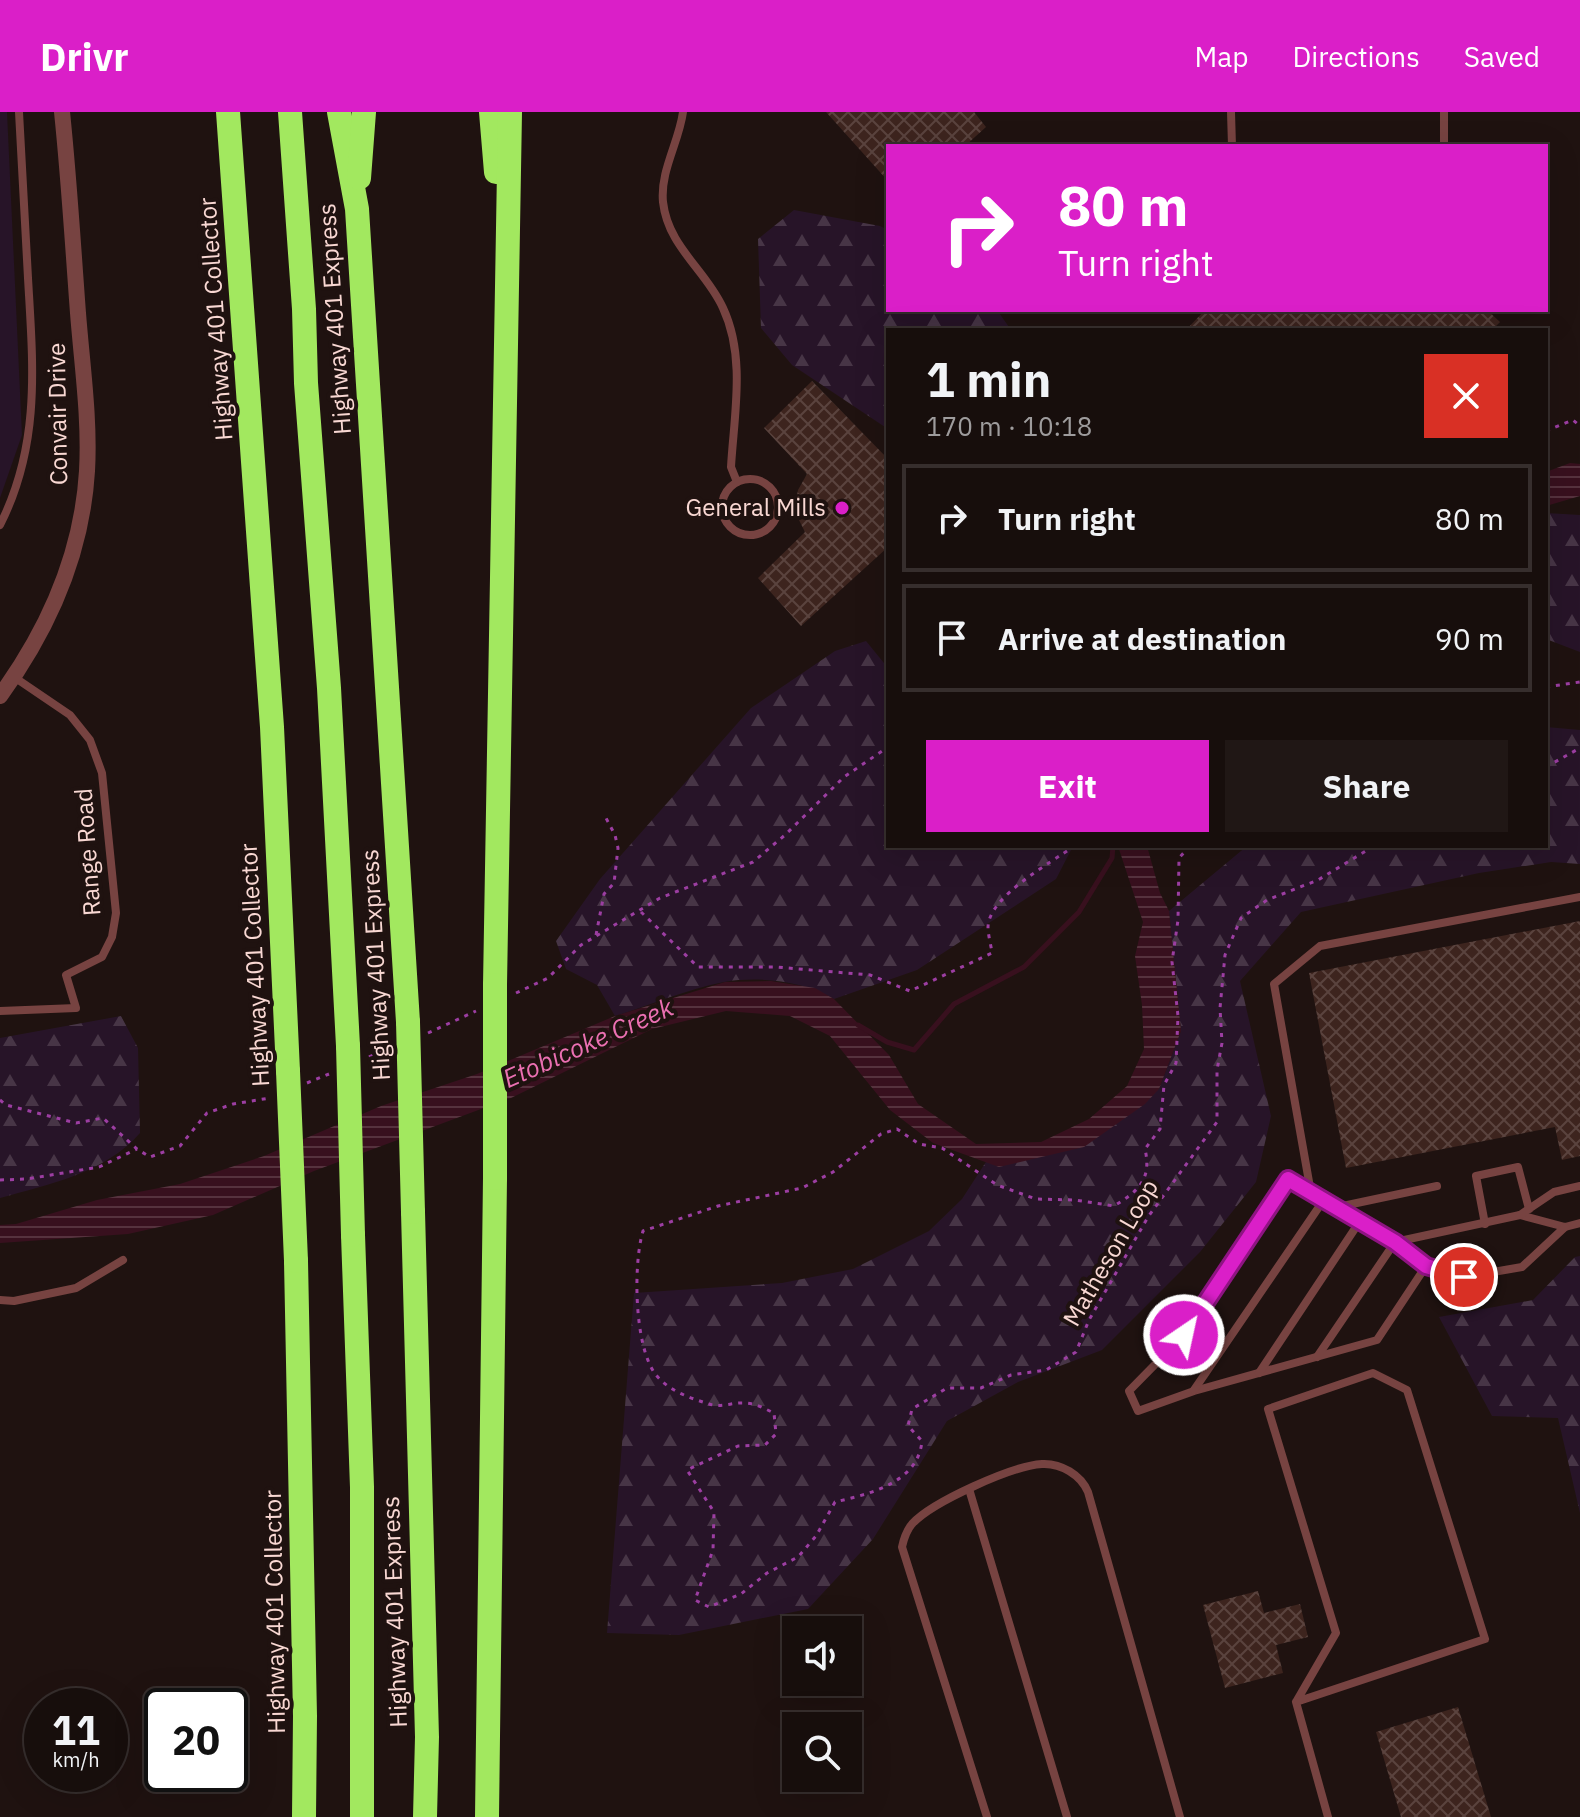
<!DOCTYPE html>
<meta charset="utf-8">
<style>
:root{--surface:#170e0c;--page:#201715;--text:#f1f3f6;--muted:#9e9c9d;--line:#362e2d;--accent:#da1fc8}
body{margin:0;font-family:"IBM Plex Sans",sans-serif;background:var(--page);color:var(--text);height:100vh;display:flex;flex-direction:column;font-size:30px;white-space:nowrap}
*{box-sizing:border-box;margin:0}
p{font-size:26px;color:var(--muted)}
.icon{flex:none;width:44px;height:44px;fill:none;stroke:currentColor;stroke-width:2;stroke-linecap:round;stroke-linejoin:round}
.map{position:relative;flex:1;overflow:hidden}
.panel{position:absolute;left:886px;top:216px;width:662px;height:520px;display:flex;flex-direction:column;background:var(--surface);border-radius:0px;box-shadow:0 8px 32px #0002,0 0 0 2px var(--line)}
.panel>*{flex:none}
.banner{position:absolute;left:886px;top:32px;width:662px;height:168px;border-radius:0px;box-shadow:0 8px 32px #0002,0 0 0 2px var(--line);background:#da1fc8;color:#fff;overflow:hidden}
.buttons{position:absolute;left:782px;top:1504px;display:grid;gap:16px}
.buttons a{display:grid;place-items:center;width:80px;height:80px;border-radius:0px;background:var(--surface);box-shadow:0 8px 32px #0002,0 0 0 2px var(--line);font-size:40px}
.speed{position:absolute;left:24px;top:1576px;display:flex;gap:16px;font-size:40px;font-weight:700;text-align:center}
.speed>*{display:grid;place-content:center;width:104px;height:104px;border-radius:50%;background:var(--surface);box-shadow:0 8px 32px #0002,0 0 0 2px var(--line);line-height:1}
.speed small{font-size:20px;font-weight:400}
.speed .limit{border:4px solid #111;border-radius:12px;background:#fff;color:#111}
.pin{position:absolute;display:grid;place-items:center;width:68px;height:68px;color:#fff;margin:-34px;border:4px solid #fff;border-radius:50%;box-shadow:0 2px 8px #0007}
.me{position:absolute;width:88px;margin:-44px;rotate:34deg;stroke-linejoin:round;filter:drop-shadow(0 0 6px #0008)}
.turn{display:flex;align-items:center;gap:28px;height:168px;padding:0 40px;font-size:36px}
.turn .icon{width:104px;height:104px;stroke-width:2.5}
.turn b{display:block;font-size:56px;line-height:68px}
.round{display:grid;place-items:center;flex:none;width:84px;height:84px;border-radius:0px;background:var(--page)}
.headline{display:flex;align-items:center;justify-content:space-between;height:136px;padding:0 40px}
h1{font-size:48px;font-weight:800;line-height:60px}
.cta{display:flex;gap:16px;margin-top:auto;padding:16px 40px}
.cta a{flex:1;height:92px;border-radius:0px;background:var(--accent);color:#fff;font-size:32px;font-weight:800;line-height:92px;text-align:center}
.cta a+a{background:var(--page);color:var(--text)}
ul{padding:0;list-style:none}
li{display:flex;align-items:center;gap:24px;height:108px;margin:0 16px 12px;padding:0 24px;border:4px solid var(--line);border-radius:0px}
li div{flex:1}
li b{display:block;font-size:30px}
li em{font-style:normal}
header{display:flex;align-items:center;gap:48px;box-sizing:border-box;height:112px;padding:0 40px;background:var(--accent);color:#fff}
header strong{font-size:38px}
nav{display:flex;gap:44px;margin-inline-start:auto;font-size:28px}
.map>svg:first-child{display:block}
.grass{fill:#271428}
.forest{fill:url(#forest-firs)}
.water{fill:url(#water-rules)}
.lines{fill:none;stroke-linecap:round;stroke-linejoin:round}
.stream{stroke:#38101e;stroke-width:5}
.building{fill:url(#building-cross-hatch)}
.path{stroke:#9c3ea2;stroke-width:3;stroke-dasharray:4 6;stroke-linecap:butt}
.service{stroke:#774341;stroke-width:8}
.tertiary{stroke:#774341;stroke-width:16}
.motorway{stroke:#a2e85f;stroke-width:24}
.motorway-bridge{stroke:#a2e85f;stroke-width:24}
.route-casing{stroke:#8e1482;stroke-width:20}
.route{stroke:#da1fc8;stroke-width:14}
.poi-dot{fill:#da1fc8;stroke:#1f1210;stroke-width:3}
.labels{text-anchor:middle;stroke-width:8;stroke-linejoin:round;paint-order:stroke}
.street-label{font-size:24px;fill:#f9d8d3;stroke:#1f1210}
.poi-label{font-size:24px;fill:#f9d8d3;stroke:#1f1210;text-anchor:end}
.water-label{font-size:26px;font-style:italic;fill:#eb70b2;stroke:#1f1210}
</style>
<header>
<strong>Drivr</strong>
<nav><a>Map</a><a>Directions</a><a>Saved</a></nav>
</header>
<div class="map">
<svg width="1580" height="1705" viewBox="0 0 1580 1705">
<defs>
<pattern id="forest-firs" width="22" height="20" patternUnits="userSpaceOnUse" patternTransform="scale(2)"><rect width="22" height="20" fill="#271428"/><path d="M5 1l3.5 6h-7zM16 11l3.5 6h-7z" fill="#473546"/></pattern>
<pattern id="water-rules" width="6" height="5" patternUnits="userSpaceOnUse" patternTransform="scale(2)"><rect width="6" height="5" fill="#38101e"/><path d="M0 2.5h6" fill="none" stroke="#56323e"/></pattern>
<pattern id="building-cross-hatch" width="8" height="8" patternUnits="userSpaceOnUse" patternTransform="scale(2)"><rect width="8" height="8" fill="#3d241e"/><path d="M0 0l8 8M0 8l8-8" fill="none" stroke="#5a433e"/></pattern>
</defs>
<rect width="100%" height="100%" fill="#1f1210"/>
<polygon class="grass" points="0,0 7,0 22,323 0,386"/>
<g class="forest">
<polygon points="794,98 880,114 888,118 888,198 997,198 1011,218 888,218 888,317 792,253 761,216 758,127"/>
<polygon points="1546,401 1580,403 1580,540 1546,527"/>
<path d="M866,529L888,556V734H1073L1056,767L917,858L834,887C803,869 759,864 724,870C687,877 651,893 615,904L597,873L566,857L556,829L600,767L751,596L835,539Z"/>
<polygon points="1546,615 1580,618 1580,752 1551,750 1479,761 1301,800 1240,869 1271,1004 1256,1070 1200,1140 1102,1238 1018,1270 947,1309 873,1427 808,1497 679,1523 607,1521 634,1181 782,1171 853,1157 929,1119 962,1087 993,1039 999,1055 1159,977 1181,919 1169,799 1247,734 1546,734"/>
<path d="M121,904L138,936L140,1021C105,1061 50,1072 0,1086V926Z"/>
<polygon points="1580,1144 1580,1401 1558,1306 1492,1304 1439,1205 1533,1188 1575,1145"/>
</g>
<g class="water">
<polygon points="1570,351 1580,352 1580,384 1546,394 1546,360"/>
<polygon points="1118,734 1147,734 1160,781 1169,799 1181,919 1159,977 1145,992 1084,1035 999,1055 933,1031 890,998 830,924 790,904 726,899 652,917 511,986 314,1059 213,1103 128,1122 0,1131 0,1113 16,1112 97,1088 180,1072 264,1044 381,994 477,962 615,904 725,870 771,869 815,876 834,887 889,943 918,992 976,1032 1041,1030 1089,1007 1127,974 1144,937 1142,893 1135,844 1143,810"/>
</g>
<g class="lines">
<polyline class="stream" points="858,913 887,930 914,938 954,892 1024,855 1079,800 1112,746 1113,734"/>
</g>
<g class="building">
<polygon points="826,0 974,0 986,15 965,34 888,34 888,69"/>
<polygon points="1205,198 1487,198 1500,210 1492,218 1186,218"/>
<polygon points="812,269 888,347 888,435 801,514 758,466 805,420 797,404 796,388 798,378 807,362 764,316"/>
<polygon points="1580,809 1580,1044 1562,1048 1555,1015 1346,1056 1309,861"/>
<polygon points="1258,1479 1264,1501 1300,1492 1308,1525 1276,1533 1283,1561 1225,1576 1203,1493"/>
<polygon points="1458,1595 1491,1705 1401,1705 1376,1620"/>
</g>
<g class="lines">
<g class="path">
<polyline points="1546,319 1573,308 1580,314"/>
<polyline points="1546,575 1580,570"/>
<polyline points="1546,655 1580,636"/>
<path d="M1190,734L1179,746L1178,808L1172,850L1178,904L1176,951L1164,973L1160,1017L1145,1037C1152,1068 1138,1079 1114,1094L1075,1088L1036,1087L997,1073L942,1036L919,1032L897,1017L881,1022L833,1060L802,1076L718,1094L643,1119C633,1152 634,1235 656,1263C669,1279 690,1286 709,1292C721,1296 733,1290 745,1291C755,1291 765,1297 774,1301L776,1322L765,1333L738,1334L687,1358L714,1400L713,1438L695,1488L709,1495L741,1482L767,1461L798,1445L816,1424L835,1390C869,1382 918,1371 922,1329L908,1314L912,1297L947,1276H981L1011,1263L1046,1258L1076,1240L1089,1208L1148,1105L1217,1010V958L1222,931L1220,896L1225,843L1241,806L1267,788L1318,768L1374,734"/>
<path d="M641,800L698,855H776L870,863L910,879L992,841C991,833 988,823 988,815C989,784 1051,751 1074,734"/>
<polyline points="596,823 604,782 614,771 618,736 615,723 606,706"/>
<polyline points="516,881 548,866 581,833 660,786 753,750 785,723 844,665 888,635"/>
<polyline points="428,921 476,899"/>
<polyline points="369,945 388,937"/>
<polyline points="307,971 329,962"/>
<polyline points="0,988 6,993 76,1011 103,1006 137,1037 150,1045 180,1034 207,1001 233,992 270,986"/>
<polyline points="0,1068 27,1067 99,1055 137,1037"/>
</g>
<g class="service">
<path d="M683,0C679,30 660,59 663,90C668,135 706,158 723,196C746,245 734,303 731,355L737,370"/>
<polyline points="1231,0 1232,34"/>
<polyline points="1444,34 1444,0"/>
<circle cx="750" cy="395" r="28"/>
<path d="M0,413C41,332 33,253 28,166C25,111 22,55 19,0"/>
<polyline points="0,899 76,896 66,863 102,845 112,825 116,801 102,661 90,628 70,603 14,565"/>
<polyline points="1311,1081 1274,872 1320,834 1580,785"/>
<polyline points="1338,1095 1437,1074"/>
<polyline points="1520,1103 1565,1115 1580,1111"/>
<polyline points="1485,1112 1476,1064 1518,1055 1529,1097"/>
<polyline points="1395,1130 1426,1154 1377,1228 1194,1279 1138,1299 1129,1279 1184,1223 1288,1067 1395,1130 1520,1103 1554,1080 1580,1074"/>
<polyline points="1426,1154 1464,1165 1522,1155 1565,1115"/>
<polyline points="0,1188 14,1189 76,1176 123,1148"/>
<polyline points="1317,1245 1395,1130"/>
<polyline points="1259,1261 1360,1109"/>
<polyline points="1194,1278 1323,1089"/>
<polyline points="969,1377 1067,1705"/>
<polyline points="1296,1590 1485,1527 1407,1278 1373,1261 1268,1297 1336,1521 1296,1590 1328,1705"/>
<path d="M987,1705L902,1435C904,1426 906,1419 912,1412C932,1390 1012,1354 1042,1352C1061,1351 1081,1363 1088,1380L1180,1705"/>
</g>
<path class="tertiary" d="M0,584C48,518 82,442 87,359C90,307 82,253 78,201C73,134 69,67 62,0"/>
<g class="motorway">
<polyline points="228,0 272,615 288,959"/>
<polyline points="290,0 304,197 306,271 329,576 348,934"/>
<polyline points="339,0 357,97 408,910"/>
<polyline points="491,0 496,60"/>
<polyline points="359,66 364,0"/>
<polyline points="495,873 510,0"/>
<polyline points="413,1100 427,1625 425,1705"/>
<polyline points="353,1123 362,1375 362,1705"/>
<polyline points="296,1149 305,1604 304,1705"/>
<polyline points="487,1705 495,1066"/>
</g>
<g class="motorway-bridge">
<polyline points="495,873 495,1066"/>
<polyline points="408,910 413,1100"/>
<polyline points="348,934 353,1123"/>
<polyline points="288,959 296,1149"/>
</g>
</g>
<g class="lines">
<g class="route-casing">
<polyline id="route" points="1184,1223 1288,1067 1395,1130 1426,1154 1464,1165"/>
</g>
<use href="#route" class="route"/>
</g>
<circle class="poi-dot" cx="842" cy="396" r="8"/>
<g class="labels">
<g class="street-label">
<text transform="translate(216 207) rotate(-94)" y="8">Highway 401 Collector</text>
<text transform="translate(335 207) rotate(-94)" y="8">Highway 401 Express</text>
<text transform="translate(58 302) rotate(-91)" y="8">Convair Drive</text>
<text transform="translate(88 740) rotate(-94)" y="8">Range Road</text>
<text transform="translate(255 853) rotate(-93)" y="8">Highway 401 Collector</text>
<text transform="translate(376 853) rotate(-93)" y="8">Highway 401 Express</text>
<text transform="translate(1111 1141) rotate(-60)" y="8">Matheson Loop</text>
<text transform="translate(275 1500) rotate(-91)" y="8">Highway 401 Collector</text>
<text transform="translate(395 1500) rotate(-92)" y="8">Highway 401 Express</text>
</g>
<g class="poi-label">
<text x="826" y="404">General Mills</text>
</g>
<g class="water-label">
<text transform="translate(588 931) rotate(-24)" y="9">Etobicoke Creek</text>
</g>
</g>
</svg>
<div class="buttons">
<a><svg class="icon" aria-label="sound" viewBox="0 0 24 24"><path d="M4 9h4l5-4v14l-5-4H4zM17 9q2 3 0 6"/></svg></a>
<a><svg class="icon" aria-label="search" viewBox="0 0 24 24"><circle cx="10" cy="10" r="6"/><path d="M15 15l6 6"/></svg></a>
</div>
<div class="speed"><div>11<small>km/h</small></div><div class="limit">20</div></div>
<div class="pin" style="left:1464px;top:1165px;background:#d93025"><svg class="icon" aria-label="arrive" viewBox="0 0 24 24"><path d="M6 21V4h12l-3 4 3 4H6"/></svg></div>
<svg class="me" style="left:1184px;top:1223px" viewBox="-20 -20 40 40"><circle r="17" fill="#da1fc8" stroke="#fff" stroke-width="3"/><path d="M0-11L8 9 0 5-8 9z" fill="#fff"/></svg>
<div class="banner">
<div class="turn"><svg class="icon" aria-label="right" viewBox="0 0 24 24"><path d="M7 20v-9h11M14 6l5 5-5 5"/></svg><div><b>80 m</b>Turn right</div></div>
</div>
<section class="panel">
<div class="headline"><div><h1>1 min</h1><p>170 m · 10:18</p></div><a class="round" style="background:#d93025;color:#fff"><svg class="icon" aria-label="close" viewBox="0 0 24 24"><path d="M6 6l12 12M18 6L6 18"/></svg></a></div>
<ul>
<li><svg class="icon" aria-label="right" viewBox="0 0 24 24"><path d="M7 20v-9h11M14 6l5 5-5 5"/></svg><div><b>Turn right</b></div><em>80 m</em></li>
<li><svg class="icon" aria-label="arrive" viewBox="0 0 24 24"><path d="M6 21V4h12l-3 4 3 4H6"/></svg><div><b>Arrive at destination</b></div><em>90 m</em></li>
</ul>
<div class="cta"><a>Exit</a><a>Share</a></div>
</section>
</div>
